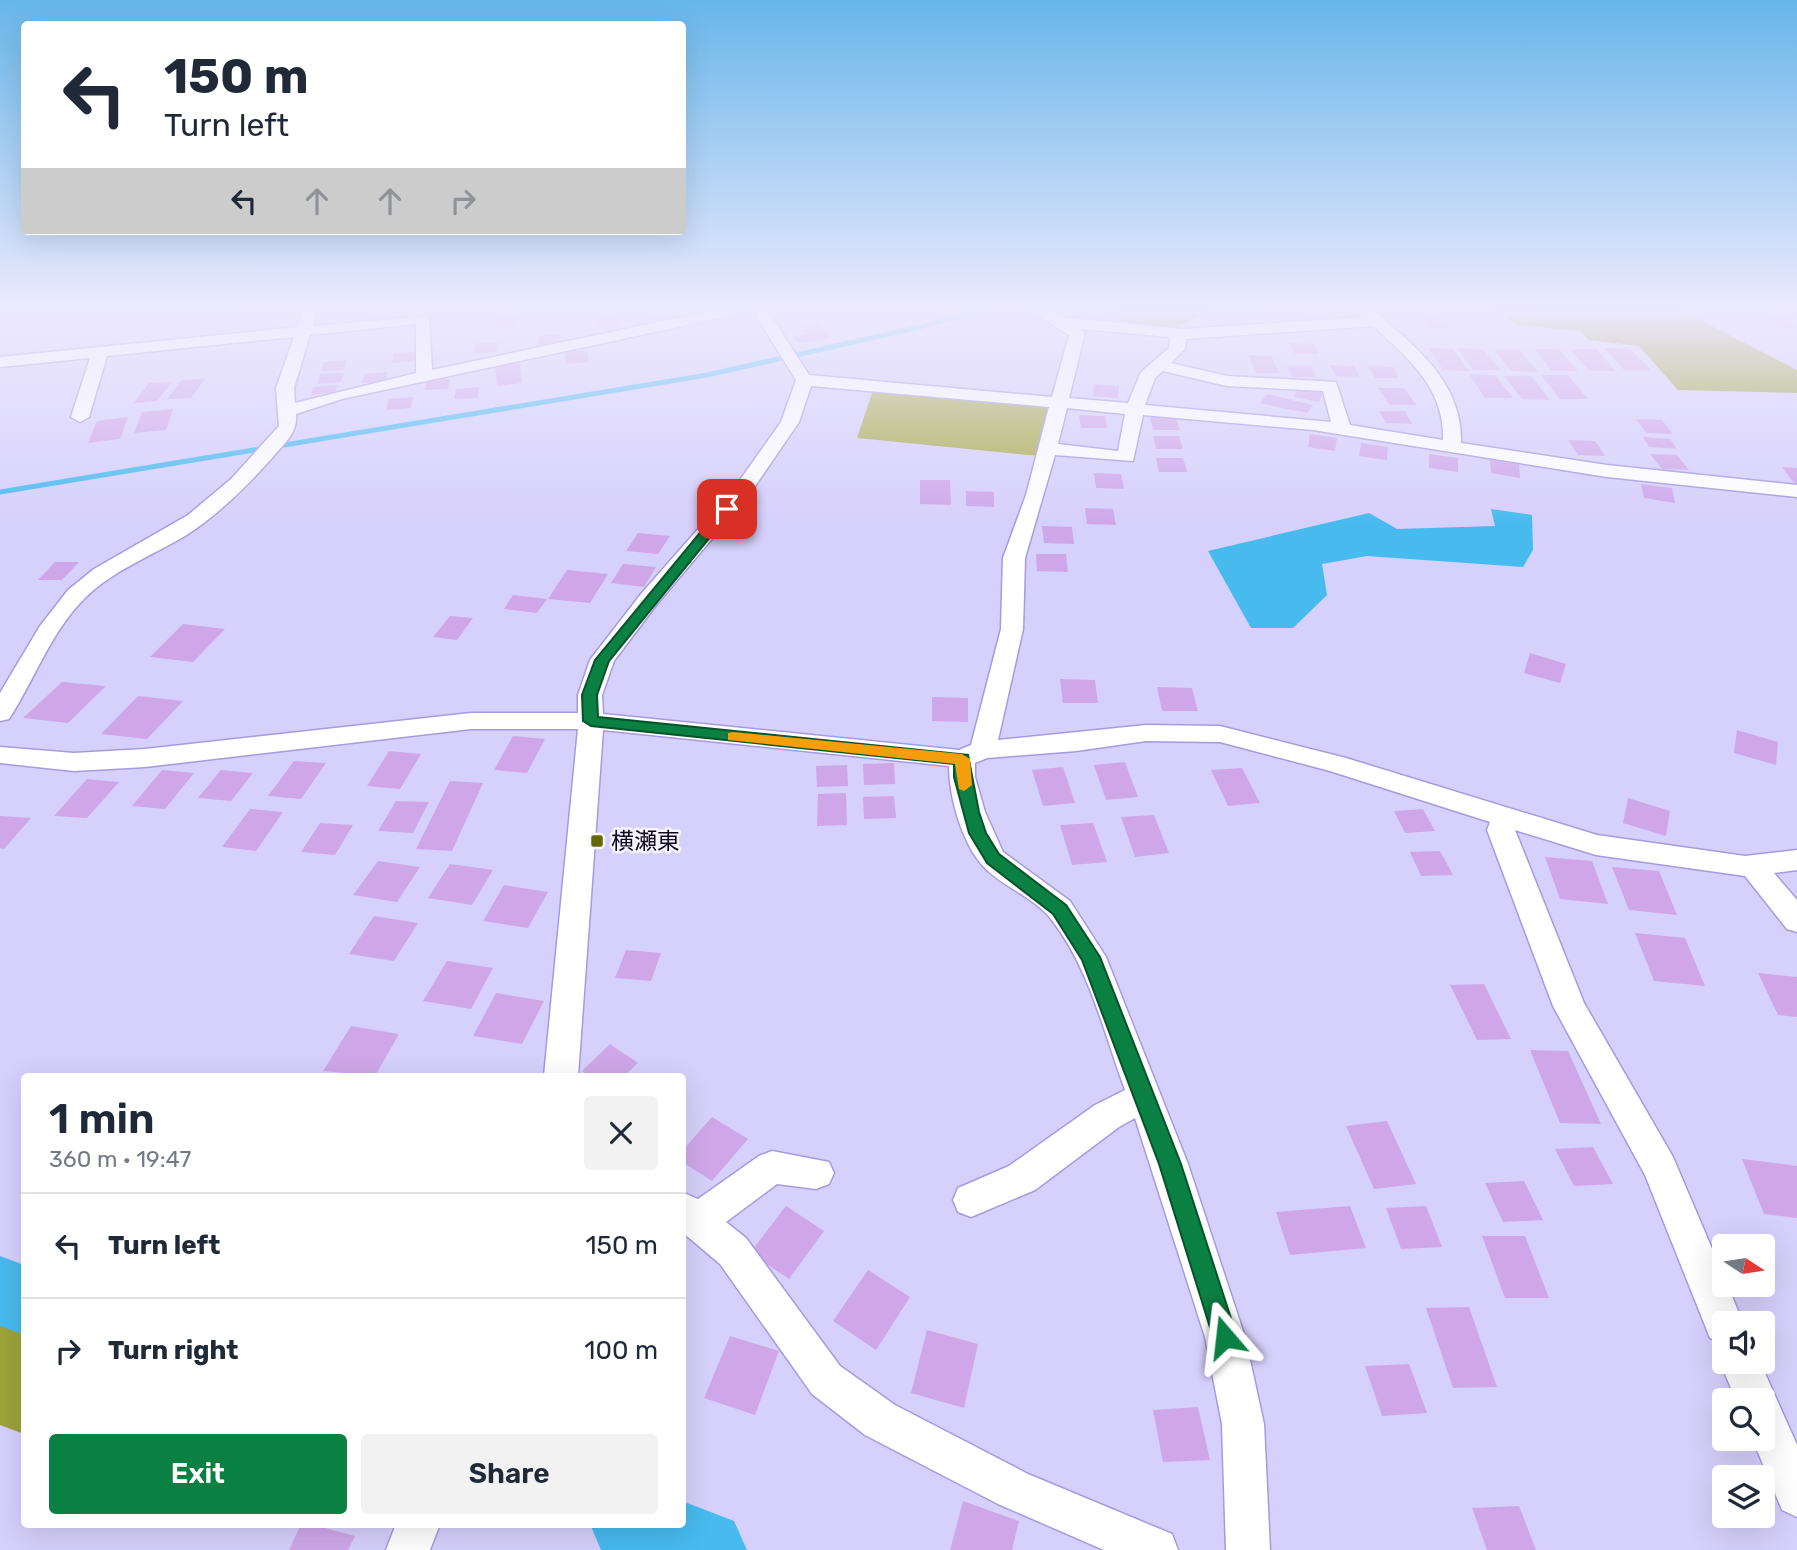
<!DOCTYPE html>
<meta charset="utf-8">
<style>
:root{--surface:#fff;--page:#f2f2f3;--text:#1f2937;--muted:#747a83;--line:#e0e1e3;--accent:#0b8043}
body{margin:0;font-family:Rubik,"Noto Sans JP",sans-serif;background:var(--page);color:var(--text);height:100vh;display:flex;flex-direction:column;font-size:26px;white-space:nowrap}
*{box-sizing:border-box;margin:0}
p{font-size:23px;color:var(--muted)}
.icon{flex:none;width:38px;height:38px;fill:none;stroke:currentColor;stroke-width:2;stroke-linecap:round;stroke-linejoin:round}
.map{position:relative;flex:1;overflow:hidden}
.sheet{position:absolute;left:21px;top:1073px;width:665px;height:455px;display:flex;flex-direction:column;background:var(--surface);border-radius:7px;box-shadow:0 7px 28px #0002}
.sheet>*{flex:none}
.hud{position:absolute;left:21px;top:21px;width:665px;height:214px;border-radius:7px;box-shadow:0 7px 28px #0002;background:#fff;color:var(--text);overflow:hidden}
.needle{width:46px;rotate:102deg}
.fabs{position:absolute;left:1712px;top:1234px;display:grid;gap:14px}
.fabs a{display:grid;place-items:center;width:63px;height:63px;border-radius:7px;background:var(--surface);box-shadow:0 7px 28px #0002;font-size:35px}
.pin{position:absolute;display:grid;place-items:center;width:60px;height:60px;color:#fff;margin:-30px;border-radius:14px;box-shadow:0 4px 10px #0006}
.me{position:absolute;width:77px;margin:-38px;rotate:343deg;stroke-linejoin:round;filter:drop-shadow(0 0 5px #0008)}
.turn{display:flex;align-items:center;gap:24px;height:147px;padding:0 28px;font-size:32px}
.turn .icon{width:91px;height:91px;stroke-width:2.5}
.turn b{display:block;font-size:49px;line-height:60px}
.lanes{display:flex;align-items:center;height:66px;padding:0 28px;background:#0003;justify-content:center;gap:35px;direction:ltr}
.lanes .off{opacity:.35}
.round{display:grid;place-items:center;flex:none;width:74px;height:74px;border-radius:7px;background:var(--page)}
.summary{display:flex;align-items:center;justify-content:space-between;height:119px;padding:0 28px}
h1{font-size:42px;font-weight:600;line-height:52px}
.cta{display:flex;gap:14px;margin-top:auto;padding:14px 28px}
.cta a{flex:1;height:80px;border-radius:7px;background:var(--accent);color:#fff;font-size:28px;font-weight:600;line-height:80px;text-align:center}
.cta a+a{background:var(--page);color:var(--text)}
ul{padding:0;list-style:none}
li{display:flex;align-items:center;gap:21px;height:105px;padding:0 28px;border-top:2px solid var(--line)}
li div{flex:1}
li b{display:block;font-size:26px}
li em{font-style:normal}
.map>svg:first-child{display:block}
.green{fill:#a8ac49}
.forest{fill:#9ea23a}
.water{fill:#47baee}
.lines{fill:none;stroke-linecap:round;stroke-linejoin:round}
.stream{stroke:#47baee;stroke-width:5}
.river{fill:#47baee;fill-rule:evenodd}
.building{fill:#cfa7e9}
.minor-casing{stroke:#a69ae0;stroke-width:3}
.minor{fill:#fff;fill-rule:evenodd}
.route{fill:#0b8043;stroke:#07532c;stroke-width:2}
.slow{fill:#f59e0b}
.poi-dot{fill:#656805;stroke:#f7f6fe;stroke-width:2.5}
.labels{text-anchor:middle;stroke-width:5;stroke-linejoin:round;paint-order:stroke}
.poi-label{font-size:23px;fill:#0e0821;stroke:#f7f6fe;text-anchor:start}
</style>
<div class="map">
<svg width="1797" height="1550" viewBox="0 0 1797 1550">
<rect width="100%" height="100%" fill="#d6d0fc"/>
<polygon class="green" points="874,387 1044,404 1051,408 1039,456 857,438"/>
<g class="forest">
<polygon points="1122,308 1217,308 1170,330 1120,325"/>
<polygon points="1492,308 1677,308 1797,370 1797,393 1678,390 1639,346 1589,340 1580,331 1518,325"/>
<polygon points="0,1260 24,1269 24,1434 0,1425"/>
</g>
<polygon class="water" points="1491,509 1532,515 1533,550 1523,567 1367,556 1322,564 1327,595 1293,628 1251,628 1208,551 1369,513 1397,529 1495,526"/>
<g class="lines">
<polyline class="stream" points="0,492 707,375 920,327 988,308"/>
<g class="river">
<polygon points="0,1256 24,1265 24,1335 0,1326"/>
<polygon points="682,1501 734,1521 747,1550 601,1550 590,1524 682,1524"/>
</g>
</g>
<g class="building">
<polygon points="1761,308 1784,308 1789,315 1765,313"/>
<polygon points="665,310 666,319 645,321 644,311"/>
<polygon points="621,312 619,325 595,327 597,314"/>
<polygon points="517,316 516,325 495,327 496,318"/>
<polygon points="1768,316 1792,318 1797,329 1778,328"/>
<polygon points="1421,318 1443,318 1450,328 1429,328"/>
<polygon points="818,324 831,338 798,343 793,337 806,334 800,327"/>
<polygon points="561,334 560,344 538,346 539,336"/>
<polygon points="497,342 496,352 473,354 475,344"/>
<polygon points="1290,343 1314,344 1319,354 1295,354"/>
<polygon points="1428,348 1453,349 1469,371 1443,370"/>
<polygon points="1457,348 1483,349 1500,370 1473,370"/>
<polygon points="1604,348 1630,349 1651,370 1624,370"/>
<polygon points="1534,349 1559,349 1578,371 1552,371"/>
<polygon points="1570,349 1596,349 1616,371 1589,371"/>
<polygon points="587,350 589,362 566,364 565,352"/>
<polygon points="1494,350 1520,350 1538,372 1511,371"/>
<polygon points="417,352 414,361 391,363 394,353"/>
<polygon points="1248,355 1271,356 1280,373 1256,373"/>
<polygon points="347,360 344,370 321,371 324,362"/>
<polygon points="520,363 522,383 497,386 495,366"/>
<polygon points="1330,365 1354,366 1360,377 1336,376"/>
<polygon points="1287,366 1311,366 1316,377 1292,377"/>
<polygon points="1368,366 1393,367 1399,378 1375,378"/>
<polygon points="388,372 385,382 362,383 365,374"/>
<polygon points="344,373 341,382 317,384 320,374"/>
<polygon points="1469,374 1495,375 1513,398 1485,398"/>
<polygon points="1541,375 1568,375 1588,399 1560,399"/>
<polygon points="1504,376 1531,376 1550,400 1522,399"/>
<polygon points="205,379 191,398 167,399 182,380"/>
<polygon points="450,379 448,389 425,390 427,380"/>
<polygon points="172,382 157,401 134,403 149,383"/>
<polygon points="1094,384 1119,386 1118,398 1093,396"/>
<polygon points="337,385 335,392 311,395 313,387"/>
<polygon points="1299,386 1324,391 1319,402 1294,397"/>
<polygon points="479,387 478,398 454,399 456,389"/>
<polygon points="1378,388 1404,388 1416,405 1390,405"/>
<polygon points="1267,394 1313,405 1307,413 1260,403"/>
<polygon points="413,397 411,408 386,410 389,399"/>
<polygon points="173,409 166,430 134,433 142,412"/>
<polygon points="1379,411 1405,411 1412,424 1386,423"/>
<polygon points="1079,415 1105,416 1107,428 1081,428"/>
<polygon points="128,417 120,439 88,443 97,421"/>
<polygon points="1150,417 1176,418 1180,430 1153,430"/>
<polygon points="1636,419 1662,420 1673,434 1647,433"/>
<polygon points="1310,434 1337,438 1335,451 1308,447"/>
<polygon points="1153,436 1179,436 1183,449 1156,449"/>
<polygon points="1643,437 1670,439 1677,449 1649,447"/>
<polygon points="1568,440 1595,441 1605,456 1578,455"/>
<polygon points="1361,443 1388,447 1387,460 1359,456"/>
<polygon points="1429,454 1458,458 1458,472 1429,468"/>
<polygon points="1650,454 1677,455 1689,470 1662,469"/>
<polygon points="1156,458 1183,458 1187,472 1159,472"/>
<polygon points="1490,460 1519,464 1520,478 1491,473"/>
<polygon points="1782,467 1797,468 1797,483 1794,483"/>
<polygon points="1094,473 1121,474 1124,489 1096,488"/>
<polygon points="920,480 950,480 951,505 920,504"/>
<polygon points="1641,484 1672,488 1675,503 1644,498"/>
<polygon points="966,491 994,492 994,507 966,506"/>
<polygon points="1085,508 1113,509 1116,525 1087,524"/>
<polygon points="1042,526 1072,527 1074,544 1044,543"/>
<polygon points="638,533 670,536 658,554 626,551"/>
<polygon points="1036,554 1066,554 1068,572 1037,571"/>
<polygon points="55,562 79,562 62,580 38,580"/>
<polygon points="623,564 656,567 644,587 611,583"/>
<polygon points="567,570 608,574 590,603 548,599"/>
<polygon points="513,595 547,599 537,613 504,609"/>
<polygon points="450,616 473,618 457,640 433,637"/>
<polygon points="183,624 225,629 193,662 150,657"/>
<polygon points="1530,653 1566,664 1560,683 1524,673"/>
<polygon points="1060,679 1095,680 1098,703 1063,703"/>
<polygon points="62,682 106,686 68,723 23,718"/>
<polygon points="1157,687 1192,688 1198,711 1162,711"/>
<polygon points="138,696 183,701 147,739 101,734"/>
<polygon points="932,697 968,698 968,722 932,721"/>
<polygon points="1737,730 1778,742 1776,765 1734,753"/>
<polygon points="513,736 545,739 527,773 494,770"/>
<polygon points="389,751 421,754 400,789 367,786"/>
<polygon points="294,761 326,763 301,799 268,796"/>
<polygon points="1125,762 1138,797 1106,800 1094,765"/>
<polygon points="894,763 895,784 864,785 863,764"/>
<polygon points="847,765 848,786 817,787 816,766"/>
<polygon points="1063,767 1075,803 1043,806 1032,770"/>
<polygon points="1242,768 1260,803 1228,806 1211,770"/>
<polygon points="162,770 194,773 165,809 132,806"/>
<polygon points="221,770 253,773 231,801 198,798"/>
<polygon points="87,779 119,782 87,818 54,816"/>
<polygon points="450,781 483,783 452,851 416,849"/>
<polygon points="846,793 847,825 817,826 818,794"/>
<polygon points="894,796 896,818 864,819 863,797"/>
<polygon points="1628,798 1670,811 1666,836 1623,823"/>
<polygon points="396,801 429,802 413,833 378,831"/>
<polygon points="250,809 283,812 256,851 222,847"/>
<polygon points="1423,809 1435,831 1405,833 1394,811"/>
<polygon points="1154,815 1169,853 1135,857 1121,817"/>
<polygon points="0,816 31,818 4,849 0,848"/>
<polygon points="320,823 353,825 335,855 301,852"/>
<polygon points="1093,823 1107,862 1072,865 1060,825"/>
<polygon points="1440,851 1453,875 1421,876 1410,852"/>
<polygon points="1545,857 1592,861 1608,904 1560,899"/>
<polygon points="378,861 420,867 397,902 353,895"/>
<polygon points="450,864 493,870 472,905 428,898"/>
<polygon points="1612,867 1659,871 1677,915 1629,910"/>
<polygon points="504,885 548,892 528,928 483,921"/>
<polygon points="374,916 418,923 394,961 349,954"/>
<polygon points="1635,933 1685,938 1705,986 1654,981"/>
<polygon points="626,950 661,953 651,981 615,978"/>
<polygon points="447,961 493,968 471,1009 423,1001"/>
<polygon points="1758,973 1797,977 1797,1017 1778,1015"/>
<polygon points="1484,984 1511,1039 1477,1040 1450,985"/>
<polygon points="496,993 544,1001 522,1044 473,1036"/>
<polygon points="351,1026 399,1034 375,1076 323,1071"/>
<polygon points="610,1044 638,1063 624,1076 590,1076 582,1071"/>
<polygon points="1530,1050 1568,1051 1601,1124 1560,1123"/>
<polygon points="712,1117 748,1139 712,1181 682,1162 682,1151"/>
<polygon points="1387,1121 1416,1184 1374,1189 1346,1126"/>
<polygon points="1593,1147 1613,1184 1574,1186 1555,1149"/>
<polygon points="1742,1159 1797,1166 1797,1218 1764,1214"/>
<polygon points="1524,1181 1543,1220 1503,1222 1485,1183"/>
<polygon points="786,1206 824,1231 789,1279 750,1253"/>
<polygon points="1350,1206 1366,1248 1290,1255 1276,1212"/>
<polygon points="1426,1206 1442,1247 1401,1249 1386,1208"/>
<polygon points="1482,1236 1525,1236 1549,1298 1505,1298"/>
<polygon points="868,1270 910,1297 876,1350 833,1321"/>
<polygon points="1469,1307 1497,1387 1453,1388 1426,1308"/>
<polygon points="927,1330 978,1344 964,1408 911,1393"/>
<polygon points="730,1336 779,1351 755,1415 704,1398"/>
<polygon points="1409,1364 1427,1413 1382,1416 1365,1366"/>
<polygon points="1198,1407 1210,1460 1163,1462 1153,1410"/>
<polygon points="963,1501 1019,1521 1012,1550 950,1550"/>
<polygon points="1519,1506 1536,1550 1487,1550 1472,1508"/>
<polygon points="301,1524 310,1524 355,1536 348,1550 289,1550"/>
</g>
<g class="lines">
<g class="minor-casing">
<g id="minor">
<path d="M303,308H318L313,326L429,316L432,370L724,308H766L809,375L1052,397L1069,335L1026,308H1045L1061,317L1183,329L1363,317L1357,311L1359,308H1371C1413,345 1463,381 1461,443L1607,465L1797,485V497L1607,477L1313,430L1143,415L1133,461L1055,455L1025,558L1023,629L998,740L1146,725L1220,726L1346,758L1597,835L1745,856L1797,850V870L1774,873L1797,900V932L1787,929L1745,876L1596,855L1515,830L1584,1003L1673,1157L1724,1277V1284H1727L1743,1323H1724V1343L1710,1338L1645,1175L1553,1006L1487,830L1490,822L1330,771L1220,742L1146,741L1076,751L987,758L975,763V777L985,812L1003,852L1070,901L1106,957L1188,1164L1245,1337L1264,1424L1270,1550H1226L1222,1424L1205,1337L1135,1118L1119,1127L1035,1190L971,1217L958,1212L953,1200L958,1188L1009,1166L1095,1105L1125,1090C1104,1033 1089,967 1051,919C1034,897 1002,887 983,866C962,843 949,797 949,766L603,730L578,1076H544L578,729H471L145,767L74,771L0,763V747L74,753L145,749L471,713H578V695L590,660L641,594L735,487L781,422L796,380L753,311L342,399L296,414C298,433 284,444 272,458C246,487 218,515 185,536C151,556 114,570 86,597C51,631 35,679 9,719L0,721V693L40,626L68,590L94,569L188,515L231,479L279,426L276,388L294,337L107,356L89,417L80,422L71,417L90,358L0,367V357L297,327ZM416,324V373L295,403L294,388L310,335ZM1373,326C1408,358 1445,388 1443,440L1350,425L1336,382L1227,376L1171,363L1185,349L1186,339ZM1081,329L1170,337L1169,348L1141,372L1128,403L1069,398L1085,333ZM1163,371L1227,386L1323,391L1331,422L1145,405L1155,378ZM811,386L1049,407L1026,495L1003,558L1001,629L971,745L959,750L603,714L602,695L614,661L657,604L749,495L799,422ZM1067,408L1125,414L1118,451L1058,444Z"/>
<polygon points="772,1151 829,1162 834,1173 829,1184 816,1189 777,1184 726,1222 746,1238 840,1366 895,1405 1028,1474 1172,1534 1178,1550 1104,1550 998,1504 865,1435 812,1394 720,1264 682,1232 682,1192 698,1199 759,1156"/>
<polygon points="1724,1353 1724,1362 1760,1362 1797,1445 1797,1517 1782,1510 1752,1438 1762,1438 1762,1400 1736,1400 1720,1362"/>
<polygon points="396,1524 440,1524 430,1550 386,1550"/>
</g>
</g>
<use href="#minor" class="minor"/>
</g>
<linearGradient id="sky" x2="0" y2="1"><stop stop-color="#67b6ea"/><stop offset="0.59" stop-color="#edeafe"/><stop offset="1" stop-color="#edeafe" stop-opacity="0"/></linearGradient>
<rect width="1797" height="525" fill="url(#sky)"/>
<polygon class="route" points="722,506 733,509 609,661 597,695 598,717 968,755 979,812 986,833 999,854 1066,905 1100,957 1181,1164 1237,1337 1233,1345 1225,1349 1216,1345 1213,1337 1159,1164 1082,960 1053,914 987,863 969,833 954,777 954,764 591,726 583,721 582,695 595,660"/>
<polygon class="slow" points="733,732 962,754 970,759 972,785 964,791 959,789 955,764 728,740 728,733"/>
<rect class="poi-dot" x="590" y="834" width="14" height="14" rx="3.5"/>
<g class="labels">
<g class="poi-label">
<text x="611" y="849">横瀬東</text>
</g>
</g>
</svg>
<div class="fabs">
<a><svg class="needle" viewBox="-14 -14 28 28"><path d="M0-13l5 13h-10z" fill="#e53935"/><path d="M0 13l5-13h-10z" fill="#747a83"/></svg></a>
<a><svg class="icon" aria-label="sound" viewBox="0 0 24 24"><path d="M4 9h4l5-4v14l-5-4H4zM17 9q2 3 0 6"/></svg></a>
<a><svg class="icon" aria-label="search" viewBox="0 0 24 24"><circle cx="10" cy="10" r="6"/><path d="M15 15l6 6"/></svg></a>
<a><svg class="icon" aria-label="layers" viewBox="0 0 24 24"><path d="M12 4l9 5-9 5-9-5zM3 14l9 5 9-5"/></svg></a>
</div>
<div class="pin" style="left:727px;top:509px;background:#d93025"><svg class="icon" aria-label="arrive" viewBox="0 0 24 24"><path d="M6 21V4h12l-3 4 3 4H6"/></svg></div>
<svg class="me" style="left:1225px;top:1337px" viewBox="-20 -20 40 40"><path d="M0-17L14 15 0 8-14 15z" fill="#0b8043" stroke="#fff" stroke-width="4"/></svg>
<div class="hud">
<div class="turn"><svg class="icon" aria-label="left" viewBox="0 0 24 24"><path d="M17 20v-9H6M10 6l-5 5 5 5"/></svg><div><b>150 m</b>Turn left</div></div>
<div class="lanes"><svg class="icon" aria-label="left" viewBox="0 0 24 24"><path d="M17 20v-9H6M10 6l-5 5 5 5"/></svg><svg class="icon off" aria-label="ahead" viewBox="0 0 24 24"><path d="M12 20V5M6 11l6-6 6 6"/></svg><svg class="icon off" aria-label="ahead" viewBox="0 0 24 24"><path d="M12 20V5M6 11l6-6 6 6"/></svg><svg class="icon off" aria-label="right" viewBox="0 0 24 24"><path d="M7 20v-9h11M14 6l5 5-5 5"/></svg></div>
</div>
<section class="sheet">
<div class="summary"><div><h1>1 min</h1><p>360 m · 19:47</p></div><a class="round"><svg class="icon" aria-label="close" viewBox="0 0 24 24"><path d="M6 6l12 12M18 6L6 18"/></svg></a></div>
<ul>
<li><svg class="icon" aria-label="left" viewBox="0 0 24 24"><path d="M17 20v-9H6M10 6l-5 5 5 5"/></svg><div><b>Turn left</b></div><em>150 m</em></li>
<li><svg class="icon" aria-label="right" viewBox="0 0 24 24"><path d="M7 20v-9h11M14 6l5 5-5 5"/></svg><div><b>Turn right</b></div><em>100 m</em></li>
</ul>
<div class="cta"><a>Exit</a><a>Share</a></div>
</section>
</div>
